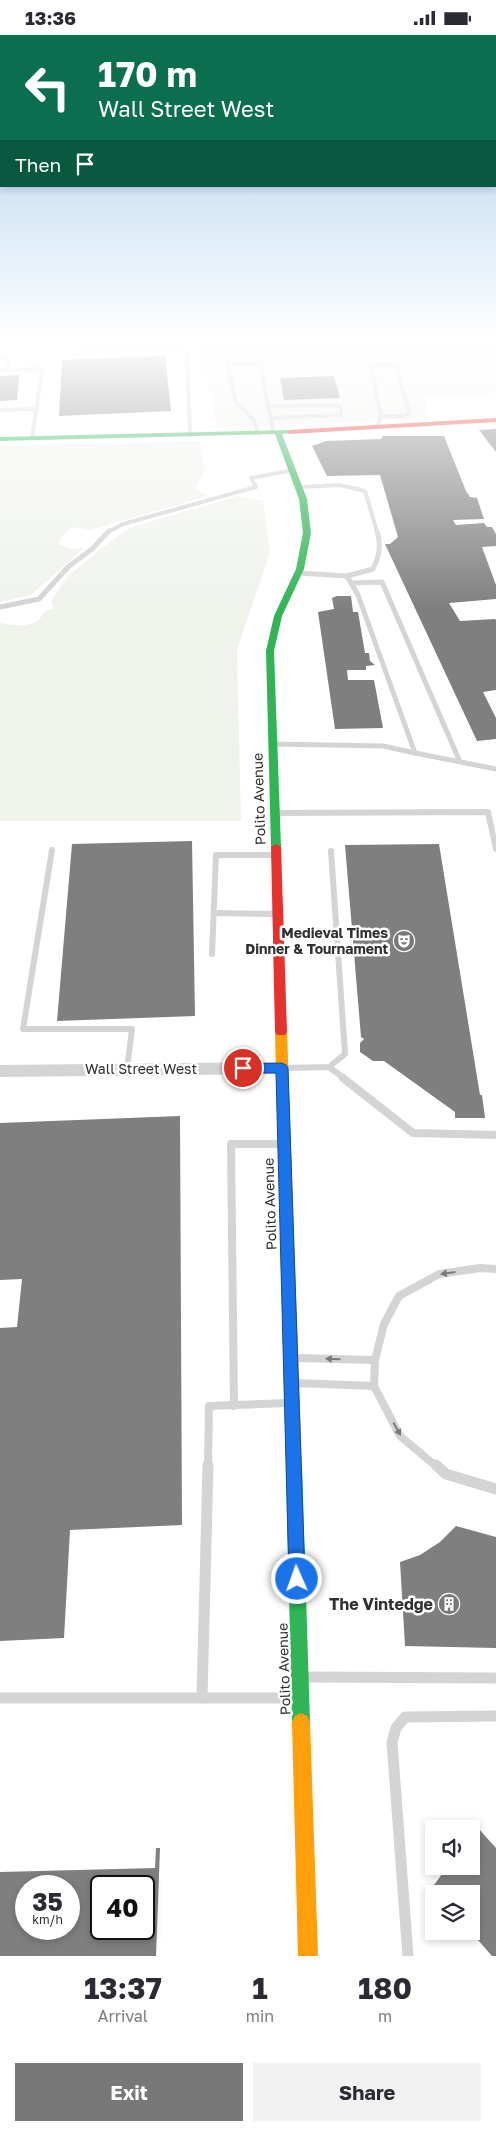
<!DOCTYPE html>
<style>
:root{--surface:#fff;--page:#f2f2f3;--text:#2b2b33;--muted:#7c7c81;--accent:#787878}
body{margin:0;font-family:"Golos Text",sans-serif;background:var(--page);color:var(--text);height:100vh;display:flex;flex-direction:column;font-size:19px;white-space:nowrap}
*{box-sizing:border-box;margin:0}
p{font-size:16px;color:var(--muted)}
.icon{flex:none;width:28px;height:28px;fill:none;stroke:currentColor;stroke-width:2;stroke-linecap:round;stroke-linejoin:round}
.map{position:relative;height:1921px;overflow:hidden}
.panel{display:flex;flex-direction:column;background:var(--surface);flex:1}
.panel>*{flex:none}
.top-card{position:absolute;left:0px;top:0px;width:496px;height:152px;box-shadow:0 2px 8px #0003;background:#0b6e4f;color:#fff;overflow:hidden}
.controls{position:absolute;left:425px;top:1785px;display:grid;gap:10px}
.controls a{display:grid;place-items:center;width:55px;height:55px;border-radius:0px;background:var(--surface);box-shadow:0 2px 8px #0003;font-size:25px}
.speed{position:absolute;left:15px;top:1840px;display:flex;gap:10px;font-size:25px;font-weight:700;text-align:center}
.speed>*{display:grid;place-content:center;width:65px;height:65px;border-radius:50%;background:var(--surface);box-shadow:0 2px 8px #0003;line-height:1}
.speed small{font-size:12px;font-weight:400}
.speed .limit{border:2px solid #111;border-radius:8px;background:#fff;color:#111}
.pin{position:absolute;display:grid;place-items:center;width:42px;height:42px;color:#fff;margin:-21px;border:2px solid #fff;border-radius:50%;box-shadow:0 1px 5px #0007}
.me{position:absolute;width:55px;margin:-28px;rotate:358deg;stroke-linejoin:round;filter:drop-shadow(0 0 4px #0008)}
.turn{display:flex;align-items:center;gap:18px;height:105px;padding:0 15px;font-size:22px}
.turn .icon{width:65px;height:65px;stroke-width:2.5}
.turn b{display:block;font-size:35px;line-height:42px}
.then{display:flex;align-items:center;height:48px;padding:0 15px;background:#0003;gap:10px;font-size:19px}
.eta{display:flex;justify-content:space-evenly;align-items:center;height:85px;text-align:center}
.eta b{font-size:30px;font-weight:700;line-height:35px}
.cta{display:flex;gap:10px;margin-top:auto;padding:10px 15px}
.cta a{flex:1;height:58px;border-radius:0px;background:var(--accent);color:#fff;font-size:20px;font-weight:700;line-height:58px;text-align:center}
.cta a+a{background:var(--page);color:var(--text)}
.status{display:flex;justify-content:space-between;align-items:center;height:35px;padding:0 25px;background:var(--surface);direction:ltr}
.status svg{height:14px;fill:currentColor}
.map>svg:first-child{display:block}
.green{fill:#f0f3ec}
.building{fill:#7f7f7f;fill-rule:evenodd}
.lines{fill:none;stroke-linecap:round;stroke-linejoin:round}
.lane-far4{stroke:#d4d4d4;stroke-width:4}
.lane-far3{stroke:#d4d4d4;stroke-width:5}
.lane-far2{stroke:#d4d4d4;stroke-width:6}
.lane-far1{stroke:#d4d4d4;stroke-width:8}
.lane{stroke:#d4d4d4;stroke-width:11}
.street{fill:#d4d4d4;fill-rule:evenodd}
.fast{fill:#30b455;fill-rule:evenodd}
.slow{fill:#ff9f0a;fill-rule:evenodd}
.jam{fill:#e5322d;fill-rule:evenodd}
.oneway{fill:#7a7a7a}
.route{fill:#1a73e8;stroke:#114b97}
.labels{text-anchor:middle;stroke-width:5;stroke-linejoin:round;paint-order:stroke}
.street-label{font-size:14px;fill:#303030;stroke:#fff}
.poi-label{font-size:14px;font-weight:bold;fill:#303030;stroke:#fff;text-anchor:end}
.near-poi-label{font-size:16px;font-weight:bold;fill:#303030;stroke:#fff;text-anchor:end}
</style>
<div class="status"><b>13:36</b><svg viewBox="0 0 49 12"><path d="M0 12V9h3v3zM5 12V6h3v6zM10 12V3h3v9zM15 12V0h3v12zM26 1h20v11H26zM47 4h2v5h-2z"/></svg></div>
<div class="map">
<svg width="496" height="1921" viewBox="0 0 496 1921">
<rect width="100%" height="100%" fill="#fff"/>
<g class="green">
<polygon points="186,305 496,305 496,358 424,361 429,383 217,393 201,309"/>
<path d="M200,406L205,436L195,453L207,461L90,495C69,490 69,491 58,509L71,514L84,513L31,560L0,567V411Z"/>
<path d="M238,461L263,466L270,518L237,614L241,786H0V588C16,590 36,595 44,577L54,573L51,566L66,543L103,512L132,492Z"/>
</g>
<g class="building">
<polygon points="165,321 171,376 59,381 62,325"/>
<polygon points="19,340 17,365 0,366 0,341"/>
<polygon points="334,341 340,363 284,365 280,343"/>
<polygon points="496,394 496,417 479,395"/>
<polygon points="383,401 444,401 466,456 470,462 477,463 484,484 453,485 456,490 484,488 487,492 492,492 496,499 496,511 482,512 496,550 496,564 449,568 460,586 495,584 496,585 496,655 483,657 496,683 496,704 477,706 385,509 390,509 398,502 380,440 327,441 312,411 326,406 381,404"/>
<polygon points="337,561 351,561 353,577 358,577 365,618 369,618 370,626 375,630 366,631 366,635 347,635 348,645 374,645 383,693 335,694 318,577 334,574 332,563"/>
<polygon points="192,806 195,981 57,986 72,809"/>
<polygon points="439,809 480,1060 482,1060 485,1083 455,1083 455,1077 384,1026 373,1026 360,1017 360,1008 364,1004 361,1002 345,810"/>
<polygon points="180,1081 182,1490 70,1495 64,1603 0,1606 0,1293 17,1292 22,1244 0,1245 0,1088"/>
<polygon points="456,1491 496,1502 496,1613 405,1611 400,1527 420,1520 440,1507"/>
<polygon points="477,1792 496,1813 496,1921 492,1921 470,1896 471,1896 471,1859 435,1859 431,1854 448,1831 471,1831 471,1800"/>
<path d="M156,1813H160L156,1921H0V1837L155,1833ZM26,1851H69V1894H26ZM101,1851H144V1894H101Z"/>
</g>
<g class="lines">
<g class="lane-far4">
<polyline points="85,312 170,312 180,314 187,319 190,400"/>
<polyline points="0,324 8,324 6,335"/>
<polygon points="375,330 396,330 409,378 404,381 381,381 371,332"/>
<polyline points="0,335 39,334 42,336 32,403"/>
<polyline points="268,371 336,370 340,372 341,380 270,383"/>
<polyline points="0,375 37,374"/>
<polyline points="377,392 381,381"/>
<polyline points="259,399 254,385 236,367 227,329 261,328 263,347 274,398"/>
<polyline points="300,452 340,450 365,456 377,497"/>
<polyline points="108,497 123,489 256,452 251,443 293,435"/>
</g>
<g class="lane-far3">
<polyline points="298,538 347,541 358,560 415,718 496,734"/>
<path d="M347,541L373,534C380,519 381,511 377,496"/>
<polyline points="351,548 382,547 460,727"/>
<polyline points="0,572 39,564 68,532 92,514 109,496"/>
<polyline points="273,709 383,711 415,718"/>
</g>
<g class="lane-far2">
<polyline points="275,778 488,777 496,814"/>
<polyline points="52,815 23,994 132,994 127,1034"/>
<polyline points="214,878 276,879"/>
<polyline points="212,919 216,820 276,820"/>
<polyline points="329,1032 345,1019 331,816"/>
<polyline points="284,1033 329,1032 345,1044"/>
</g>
<g class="lane-far1">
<polyline points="343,1043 413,1098 496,1100"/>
<polyline points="296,1323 375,1325"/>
<polyline points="295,1348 374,1351"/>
<polyline points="234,1371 231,1109 281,1109"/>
<polyline points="208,1432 209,1371 288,1368"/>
<polyline points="437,1432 400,1401 374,1351 375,1325 384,1289 399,1261 439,1239 480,1233 496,1234"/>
</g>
<g class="lane">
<polyline points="436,1430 446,1439 496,1454"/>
<polyline points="308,1642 496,1643"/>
<polyline points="0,1663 295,1663"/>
<polyline points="202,1663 208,1430"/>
<polyline points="408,1921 392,1707 396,1693 405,1682 496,1681"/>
</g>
<polygon class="street" points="282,1027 287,1029 289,1033 287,1037 282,1039 0,1042 0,1030"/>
<g class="fast">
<polygon points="289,395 291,396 291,398 282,399 307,464 311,498 304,534 282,581 274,616 281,812 276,815 271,812 266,616 274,581 296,534 303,498 299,464 275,399 0,406 0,402"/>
<polygon points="294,1424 299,1427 302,1432 310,1687 307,1693 301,1696 295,1693 292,1687 286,1432 289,1427"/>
</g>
<g class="slow">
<polygon points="281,993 285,994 287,997 302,1432 299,1437 294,1440 289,1437 286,1432 275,997 277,994"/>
<polygon points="301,1678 307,1681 310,1687 318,1921 298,1921 292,1687 295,1681"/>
</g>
<g class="jam">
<polygon points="496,383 496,387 289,399 286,397 289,395"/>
<polygon points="276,809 281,812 287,997 285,1000 277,1000 275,997 271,812"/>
</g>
</g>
<defs><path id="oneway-solid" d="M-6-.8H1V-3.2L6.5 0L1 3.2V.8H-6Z" transform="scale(1.25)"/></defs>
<g class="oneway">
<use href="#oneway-solid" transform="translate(448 1238) rotate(172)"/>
<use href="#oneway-solid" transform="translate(333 1324) rotate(-179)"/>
<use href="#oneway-solid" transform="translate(397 1394) rotate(61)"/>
</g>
<linearGradient id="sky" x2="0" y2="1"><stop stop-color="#a3caeb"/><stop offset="0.53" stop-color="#fff"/><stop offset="1" stop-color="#fff" stop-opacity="0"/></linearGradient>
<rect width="496" height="574" fill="url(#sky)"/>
<polygon class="route" points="282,1028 286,1030 288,1033 305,1544 302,1550 297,1552 291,1550 289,1544 276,1038 243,1038 239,1037 237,1033 239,1030 243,1029"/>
<defs>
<g id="theatre-disc" transform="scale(1.125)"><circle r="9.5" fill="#787878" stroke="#fff"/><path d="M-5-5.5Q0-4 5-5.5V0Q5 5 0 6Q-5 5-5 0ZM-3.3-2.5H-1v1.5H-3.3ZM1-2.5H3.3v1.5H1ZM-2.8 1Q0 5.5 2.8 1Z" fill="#fff"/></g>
<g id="building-disc" transform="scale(1.125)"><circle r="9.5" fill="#787878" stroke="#fff"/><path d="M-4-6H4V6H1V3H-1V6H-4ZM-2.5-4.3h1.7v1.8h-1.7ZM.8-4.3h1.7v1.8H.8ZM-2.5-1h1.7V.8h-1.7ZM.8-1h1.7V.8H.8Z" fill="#fff"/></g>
</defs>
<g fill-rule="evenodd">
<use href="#theatre-disc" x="404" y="906"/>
<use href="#building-disc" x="449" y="1569"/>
</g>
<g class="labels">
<g class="street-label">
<text transform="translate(259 764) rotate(-92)" y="5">Polito Avenue</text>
<text x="141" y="1039">Wall Street West</text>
<text transform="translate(270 1169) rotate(-92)" y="5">Polito Avenue</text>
<text transform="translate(284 1634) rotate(-92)" y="5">Polito Avenue</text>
</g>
<g class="poi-label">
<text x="388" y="903">Medieval Times<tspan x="388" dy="16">Dinner &amp; Tournament</tspan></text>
</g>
<g class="near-poi-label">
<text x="433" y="1575">The Vintedge</text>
</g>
</g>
</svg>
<div class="controls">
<a><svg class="icon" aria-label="sound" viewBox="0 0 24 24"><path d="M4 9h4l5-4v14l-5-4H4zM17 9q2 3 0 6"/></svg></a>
<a><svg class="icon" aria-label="layers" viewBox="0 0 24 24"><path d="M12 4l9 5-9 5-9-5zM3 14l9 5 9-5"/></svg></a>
</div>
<div class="speed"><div>35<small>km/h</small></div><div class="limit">40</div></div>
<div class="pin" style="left:243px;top:1033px;background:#d93025"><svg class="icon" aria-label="arrive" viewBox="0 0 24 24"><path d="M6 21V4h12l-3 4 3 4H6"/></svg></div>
<svg class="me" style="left:297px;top:1544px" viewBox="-20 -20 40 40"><circle r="17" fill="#1a73e8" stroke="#fff" stroke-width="3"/><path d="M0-11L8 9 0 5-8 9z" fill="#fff"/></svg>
<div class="top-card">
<div class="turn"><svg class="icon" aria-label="left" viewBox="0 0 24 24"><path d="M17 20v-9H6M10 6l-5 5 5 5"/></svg><div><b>170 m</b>Wall Street West</div></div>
<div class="then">Then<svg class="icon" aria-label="arrive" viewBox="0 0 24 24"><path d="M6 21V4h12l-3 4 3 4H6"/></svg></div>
</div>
</div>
<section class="panel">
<div class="eta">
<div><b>13:37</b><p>Arrival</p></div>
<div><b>1</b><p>min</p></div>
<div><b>180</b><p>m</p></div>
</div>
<div class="cta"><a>Exit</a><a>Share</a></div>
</section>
